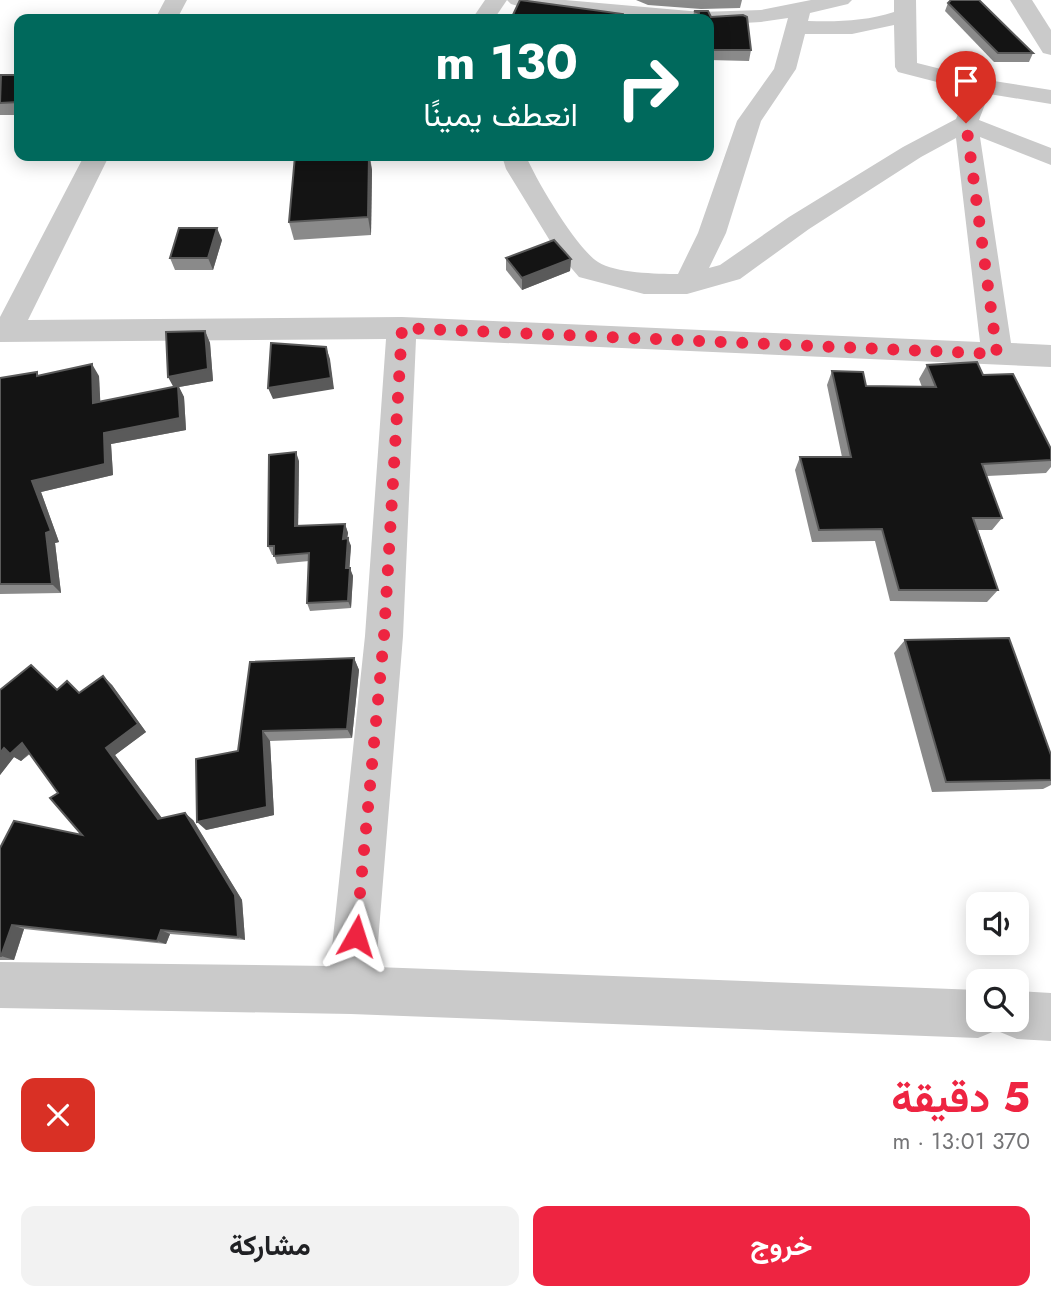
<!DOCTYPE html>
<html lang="ar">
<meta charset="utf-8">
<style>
:root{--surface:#fff;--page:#f2f2f2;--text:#202124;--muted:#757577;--accent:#ee2441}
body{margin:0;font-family:Jost,Vazirmatn,sans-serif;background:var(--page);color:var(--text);direction:rtl;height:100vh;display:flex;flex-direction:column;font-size:26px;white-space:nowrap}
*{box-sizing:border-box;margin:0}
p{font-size:23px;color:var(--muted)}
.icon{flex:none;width:38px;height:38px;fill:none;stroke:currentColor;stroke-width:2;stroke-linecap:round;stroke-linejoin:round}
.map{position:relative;height:1055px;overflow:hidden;direction:ltr}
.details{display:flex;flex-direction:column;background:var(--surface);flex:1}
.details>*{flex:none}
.guide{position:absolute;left:14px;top:14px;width:700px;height:147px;border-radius:14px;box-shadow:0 4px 18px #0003;direction:rtl;background:#00695c;color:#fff;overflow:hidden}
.fabs{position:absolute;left:966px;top:892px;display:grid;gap:14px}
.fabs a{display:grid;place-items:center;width:63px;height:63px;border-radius:14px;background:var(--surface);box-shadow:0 4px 18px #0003;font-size:35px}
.pin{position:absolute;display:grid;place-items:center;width:60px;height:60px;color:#fff;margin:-72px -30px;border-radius:50% 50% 50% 0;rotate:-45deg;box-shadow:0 0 7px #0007}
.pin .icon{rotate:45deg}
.me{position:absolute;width:77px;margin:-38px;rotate:6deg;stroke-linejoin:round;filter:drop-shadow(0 0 5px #0008)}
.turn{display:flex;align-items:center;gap:24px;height:147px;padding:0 21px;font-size:32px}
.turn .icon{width:91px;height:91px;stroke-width:2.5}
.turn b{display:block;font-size:49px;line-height:60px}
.round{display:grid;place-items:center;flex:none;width:74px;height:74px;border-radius:14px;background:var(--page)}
.summary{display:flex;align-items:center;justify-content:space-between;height:119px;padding:0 21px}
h1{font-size:42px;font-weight:700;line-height:52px;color:var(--accent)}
.cta{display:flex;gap:14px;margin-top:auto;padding:14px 21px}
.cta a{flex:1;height:80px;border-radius:14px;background:var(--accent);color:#fff;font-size:28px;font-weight:700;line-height:80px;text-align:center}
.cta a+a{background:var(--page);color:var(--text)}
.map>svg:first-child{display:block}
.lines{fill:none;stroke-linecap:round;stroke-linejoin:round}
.minor{fill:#cacaca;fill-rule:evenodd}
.wall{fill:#8a8a8a}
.shaded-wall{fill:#5a5a5a}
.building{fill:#141414;stroke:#5a5a5a;stroke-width:2}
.route{stroke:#ee2441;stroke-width:12;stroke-dasharray:0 21.6}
</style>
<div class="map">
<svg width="1051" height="1055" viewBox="0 0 1051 1055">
<rect width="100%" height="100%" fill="#fff"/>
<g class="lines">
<g class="minor">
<polygon points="165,0 187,0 177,19 155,19"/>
<polygon points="485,0 507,0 494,19 472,19"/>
<path d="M507,0H565L701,12L761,10L811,0H852L848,4L810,13L808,21C838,22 866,21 894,12V0H916L917,63L981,79L1051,90V104L989,94L979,120L1051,148V165L980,137L1011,343L1051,345V367L416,339L403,636L376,967L978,990V1020H1017V991L1051,993V1041L1017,1039L1000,1032L997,1025L995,1031L978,1038L351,1014L0,1008V962L330,966L365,636L386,339L0,342V317L84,156H109L28,320L402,317L980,342L956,138L921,157L809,229L740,279L687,294H644L579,277L555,249L506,169L502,156H526C536,180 577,249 598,262C615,273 657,274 678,274L698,233L737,121L774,69L788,18L761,22L709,25V19H617L518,6L511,4ZM894,25L895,67L898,72L968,90L956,119L903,147L789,217L720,265L709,268L726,233L761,121L796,69L805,34H852Z"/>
<polygon points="1010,0 1032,0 1051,30 1051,55 1043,53"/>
</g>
</g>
<g class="wall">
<polygon points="636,0 742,0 740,8 701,9 648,5"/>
<polygon points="948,3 1033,53 1029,62 994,62 945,11"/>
<polygon points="694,11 711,17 751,50 749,61 709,60 709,19 693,19"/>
<polygon points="19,75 19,115 0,115 0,77"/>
<polygon points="295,156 370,156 372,170 371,235 294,240 289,222"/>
<polygon points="222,240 213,270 175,270 170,258"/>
<polygon points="506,258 571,259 570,271 522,290 506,270"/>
<polygon points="205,331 210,343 213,381 179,387 184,397 186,430 111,444 113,475 41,492 59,542 55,543 61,593 0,594 0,378 39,375 99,376 100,402 173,387"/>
<polygon points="927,365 983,375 1051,449 1051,467 1046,473 987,476 1002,518 992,530 978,530 998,590 987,602 890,601 875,541 812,542 795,470 800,457 842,457 827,385 832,371 866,386 922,387 919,379"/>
<polygon points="299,461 298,526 345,524 348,533 347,538 351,546 349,568 353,576 351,608 310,611 307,603 309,561 277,564 274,555 272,555 268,546"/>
<polygon points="905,640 1051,755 1051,785 1043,789 932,792 894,653"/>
<polygon points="354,658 359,670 352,738 270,741 274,815 206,830 238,751"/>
<polygon points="41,674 57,689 80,693 103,676 112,685 146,732 115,755 162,818 193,820 242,900 245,940 170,934 166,944 24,929 14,960 0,960 0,848 82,835 58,793 30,754 21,761 14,757 0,775 0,690"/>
</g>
<g class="shaded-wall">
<polygon points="369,156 372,170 371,235 368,217"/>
<polygon points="217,228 222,240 213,270 208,258"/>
<polygon points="571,259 570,271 522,290 522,278"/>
<polygon points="205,331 210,343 213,381 179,387 184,397 186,430 111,444 113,475 41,492 59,542 55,543 61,593 52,584 32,481 104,433 174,388 168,377"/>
<polygon points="326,347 330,359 334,389 273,399 268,388"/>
<polygon points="92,364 99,376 101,415 93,403"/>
<polygon points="296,452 299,461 298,535 295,526"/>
<polygon points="345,524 348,533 346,547 343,539"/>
<polygon points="348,538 351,546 349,576 346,568"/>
<polygon points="350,568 353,576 351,608 348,601"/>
<polygon points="354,658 359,670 352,738 347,729"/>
<polygon points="103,676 112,685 146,732 115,755 167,825 158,819 106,748"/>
<polygon points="263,731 270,741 274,815 206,830 197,822"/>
<polygon points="22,743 33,750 21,761 14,757 0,775 0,753 4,748"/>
<polygon points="185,813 193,820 242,900 245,940 238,937"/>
<polygon points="12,925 24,929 14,960 1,956"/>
<polygon points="161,930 170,934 166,944 157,941"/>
</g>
<g class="building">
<polygon points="520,0 623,14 623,19 511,19"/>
<polygon points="951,0 979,0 1033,53 998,53 948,3"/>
<polygon points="694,11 708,11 711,17 743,15 747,17 751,50 709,50 709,19 697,19 699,13"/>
<polygon points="1,75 19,75 19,102 0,103"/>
<polygon points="295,156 369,156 368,217 289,222"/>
<polygon points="179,228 217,228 208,258 170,258"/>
<polygon points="554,240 571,259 522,278 506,258"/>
<polygon points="205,331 208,369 168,377 166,332"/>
<polygon points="271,343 326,347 331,378 268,388"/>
<polygon points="977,362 983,375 1013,374 1051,449 1051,460 982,464 1002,518 973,518 998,590 899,590 882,529 819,530 800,457 851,457 832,371 863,372 866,386 936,387 927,365"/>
<polygon points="92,364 93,403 178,386 180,418 104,433 105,464 32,481 51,531 46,533 52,584 0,584 0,378 37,372 37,376"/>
<polygon points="296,452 295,526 345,524 343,539 348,538 346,568 350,568 348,601 307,603 309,553 274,556 274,546 268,546 269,455"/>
<polygon points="1009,638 1051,755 1051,780 946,782 905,640"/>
<polygon points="354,658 347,729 263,731 267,807 197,822 196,759 238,751 250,662"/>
<polygon points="31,665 57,690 67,681 79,693 103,676 138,724 106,748 158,819 185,813 235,895 238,937 161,930 157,941 12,925 1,956 0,956 0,848 14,821 82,835 50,798 58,793 22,743 10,754 4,748 0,753 0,690"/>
</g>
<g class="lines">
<polyline class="route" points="356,936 384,636 402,328 997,354 966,123"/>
</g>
</svg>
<div class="fabs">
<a><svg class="icon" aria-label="sound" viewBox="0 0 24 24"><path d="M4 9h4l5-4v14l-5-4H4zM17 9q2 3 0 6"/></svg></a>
<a><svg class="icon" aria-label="search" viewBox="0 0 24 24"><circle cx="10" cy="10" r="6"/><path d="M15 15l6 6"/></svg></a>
</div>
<div class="pin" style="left:966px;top:123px;background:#d93025"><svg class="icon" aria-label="arrive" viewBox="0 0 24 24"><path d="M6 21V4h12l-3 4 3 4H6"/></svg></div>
<svg class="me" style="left:356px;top:936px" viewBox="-20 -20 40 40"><path d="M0-17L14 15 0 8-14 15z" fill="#ee2441" stroke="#fff" stroke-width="4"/></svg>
<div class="guide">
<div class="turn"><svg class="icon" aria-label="right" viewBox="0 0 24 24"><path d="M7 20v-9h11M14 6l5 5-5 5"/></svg><div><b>130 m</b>انعطف يمينًا</div></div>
</div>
</div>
<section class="details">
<div class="summary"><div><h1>5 دقيقة</h1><p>370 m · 13:01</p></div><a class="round" style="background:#d93025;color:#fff"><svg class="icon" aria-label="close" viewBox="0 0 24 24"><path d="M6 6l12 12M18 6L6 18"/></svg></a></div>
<div class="cta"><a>خروج</a><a>مشاركة</a></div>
</section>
